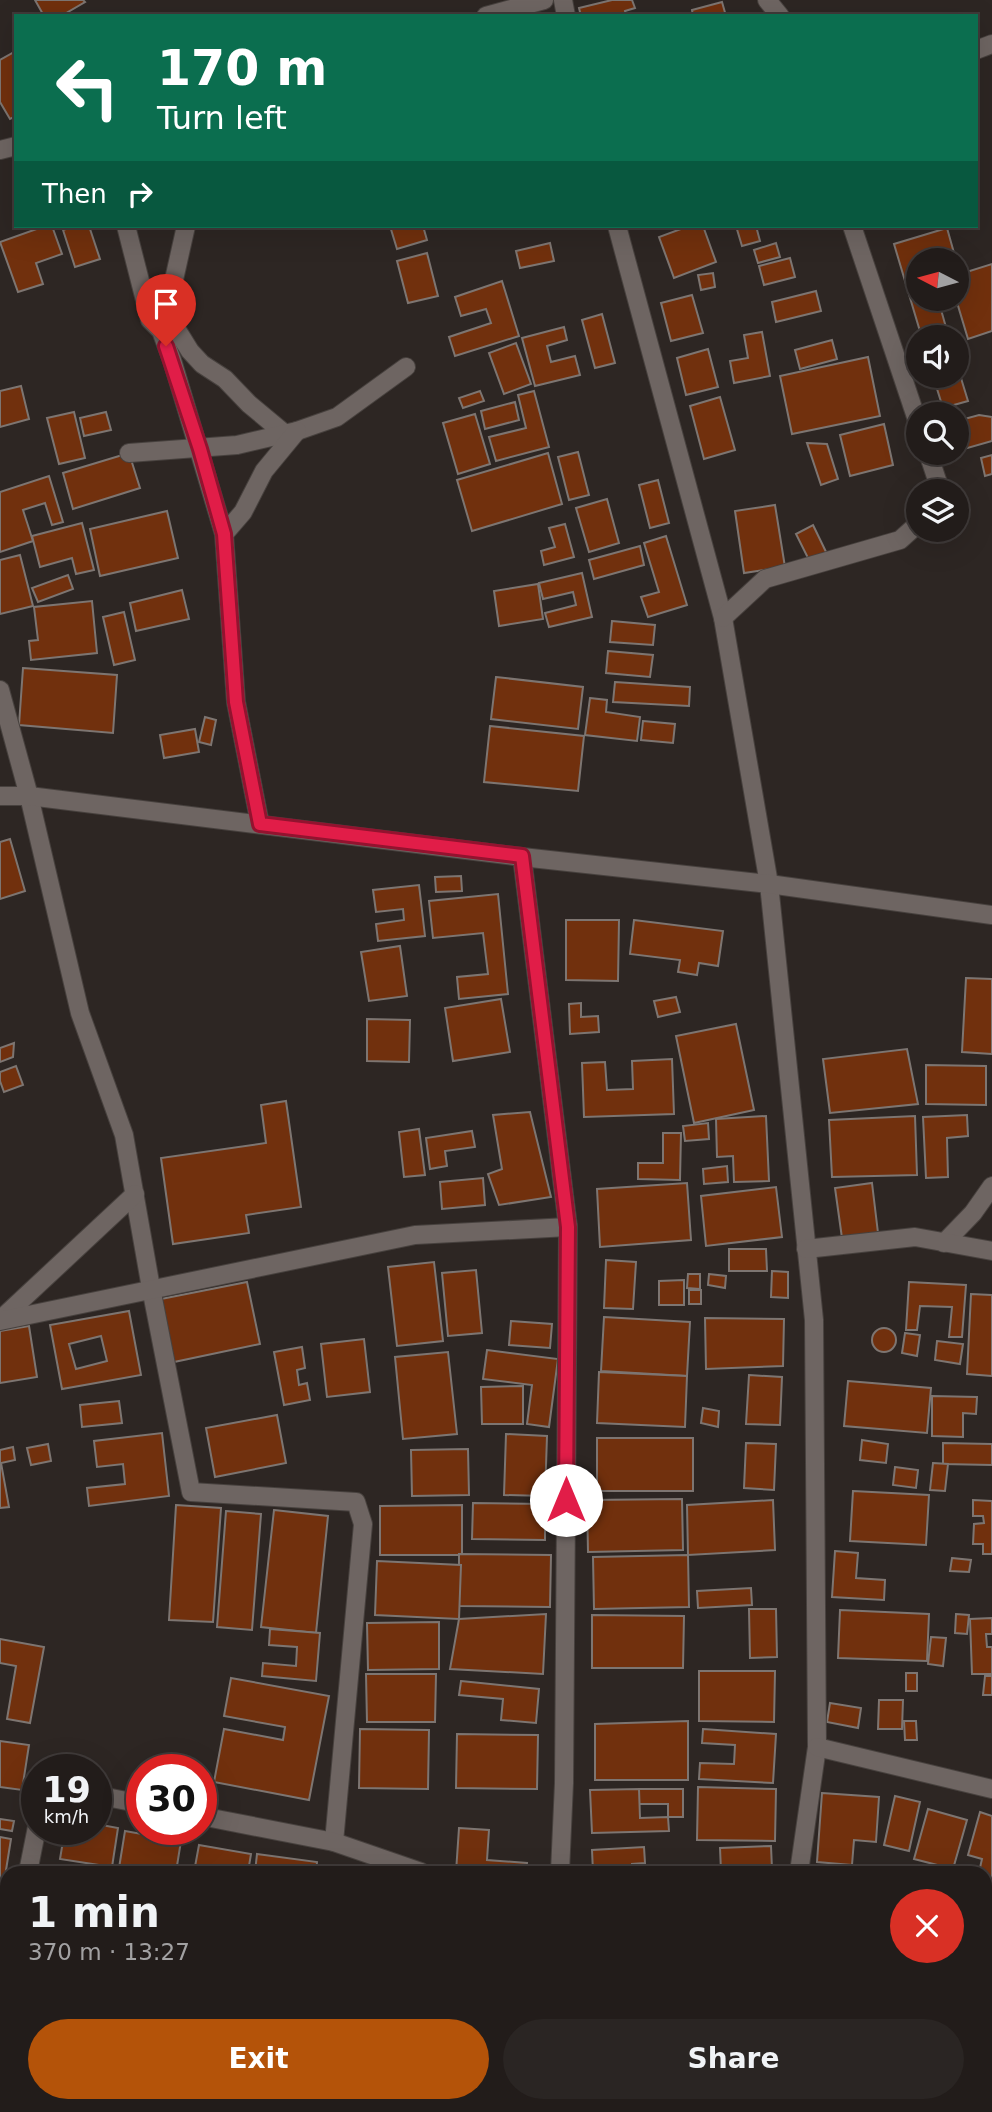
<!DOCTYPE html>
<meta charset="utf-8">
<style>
:root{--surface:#221c1a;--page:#2a2523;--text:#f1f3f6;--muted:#a2a1a2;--line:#3f3a39;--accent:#b45309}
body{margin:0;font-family:"DejaVu Sans",sans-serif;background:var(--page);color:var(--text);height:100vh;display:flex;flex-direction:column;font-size:26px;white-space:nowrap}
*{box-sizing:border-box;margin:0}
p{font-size:23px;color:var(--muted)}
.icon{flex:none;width:38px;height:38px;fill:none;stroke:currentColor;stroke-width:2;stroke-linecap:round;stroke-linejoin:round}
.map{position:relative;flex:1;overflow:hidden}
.side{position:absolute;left:0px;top:1866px;width:992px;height:247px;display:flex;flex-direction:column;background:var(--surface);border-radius:21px 21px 0 0;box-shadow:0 7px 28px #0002,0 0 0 2px var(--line)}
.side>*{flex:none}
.guide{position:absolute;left:14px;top:14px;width:964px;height:214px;border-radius:0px;box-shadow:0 7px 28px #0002,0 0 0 2px var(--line);background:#0b6e4f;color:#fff;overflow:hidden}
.needle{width:46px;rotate:276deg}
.fabs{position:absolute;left:906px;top:248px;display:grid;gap:14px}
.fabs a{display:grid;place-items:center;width:63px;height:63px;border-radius:50%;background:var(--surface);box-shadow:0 7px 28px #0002,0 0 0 2px var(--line);font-size:35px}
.speed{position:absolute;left:21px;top:1754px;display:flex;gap:14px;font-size:35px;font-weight:700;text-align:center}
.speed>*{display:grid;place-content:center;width:91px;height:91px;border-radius:50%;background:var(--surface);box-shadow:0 7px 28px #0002,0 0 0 2px var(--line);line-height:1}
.speed small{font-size:18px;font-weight:400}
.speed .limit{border:10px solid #d22;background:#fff;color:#111}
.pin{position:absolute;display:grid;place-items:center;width:60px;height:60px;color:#fff;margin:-72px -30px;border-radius:50% 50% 50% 0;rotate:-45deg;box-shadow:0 0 7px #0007}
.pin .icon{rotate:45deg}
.me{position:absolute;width:77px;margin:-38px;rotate:0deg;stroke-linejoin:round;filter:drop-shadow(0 0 5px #0008)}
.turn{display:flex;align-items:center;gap:24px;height:147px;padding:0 28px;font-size:32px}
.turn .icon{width:91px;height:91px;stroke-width:2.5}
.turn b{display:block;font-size:49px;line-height:60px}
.then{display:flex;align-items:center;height:66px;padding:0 28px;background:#0003;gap:14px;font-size:26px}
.round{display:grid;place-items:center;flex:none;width:74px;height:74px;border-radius:37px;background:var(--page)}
.summary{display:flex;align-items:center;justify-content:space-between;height:119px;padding:0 28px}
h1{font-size:42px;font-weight:700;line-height:52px}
.action{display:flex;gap:14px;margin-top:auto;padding:14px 28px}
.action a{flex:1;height:80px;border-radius:42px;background:var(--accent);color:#fff;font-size:28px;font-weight:700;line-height:80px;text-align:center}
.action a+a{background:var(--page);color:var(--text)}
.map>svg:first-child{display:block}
.building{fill:#71300d;stroke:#7d7571;stroke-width:2;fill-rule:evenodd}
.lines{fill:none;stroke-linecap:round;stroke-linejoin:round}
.minor-casing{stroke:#47413e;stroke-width:20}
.tertiary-casing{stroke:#47413e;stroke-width:20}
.minor{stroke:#6e6562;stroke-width:18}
.tertiary{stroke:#6e6562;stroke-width:18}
.route-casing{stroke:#92132f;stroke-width:18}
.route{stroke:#e11d48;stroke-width:12}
</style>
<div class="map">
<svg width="992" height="2112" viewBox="0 0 992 2112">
<rect width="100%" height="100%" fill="#2d2623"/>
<g class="building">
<polygon points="35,0 83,0 85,2 61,16 44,16"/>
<polygon points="612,0 632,0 635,8 625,11 626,16 581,16 579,8"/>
<polygon points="722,2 726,16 693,16 692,10"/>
<polygon points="16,51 16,116 10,119 0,102 0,60"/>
<polygon points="45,226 52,226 62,254 36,263 43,284 18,292 0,242"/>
<polygon points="75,226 89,226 100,259 75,267 63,230"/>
<polygon points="390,226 423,226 427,240 397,249"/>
<polygon points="689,226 703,226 716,262 674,278 659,237"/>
<polygon points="736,226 756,226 760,241 742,246"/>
<polygon points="947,228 956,260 919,261 919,299 938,299 949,338 922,338 894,244"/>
<polygon points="550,243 554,261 520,268 516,251"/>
<polygon points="776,243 780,257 758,263 754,250"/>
<polygon points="427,253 438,296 408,303 397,261"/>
<polygon points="790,258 795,277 764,285 759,266"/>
<polygon points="992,264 992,331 968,339 956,299 957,275"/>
<polygon points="713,273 715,287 701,290 698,275"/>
<polygon points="502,281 519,336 455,356 449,337 491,323 486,309 461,316 455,297"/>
<polygon points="816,291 821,311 776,322 772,302"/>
<polygon points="692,295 703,333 671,341 661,303"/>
<polygon points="602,314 615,363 595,368 582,320"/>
<polygon points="564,327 567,340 547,346 551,362 575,356 580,375 535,386 522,338"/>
<polygon points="762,332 770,376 734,383 730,361 748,358 744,335"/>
<polygon points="832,340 837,359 800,369 795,350"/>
<polygon points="516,343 531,384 504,394 489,353"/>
<polygon points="708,349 718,387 686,395 677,358"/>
<polygon points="868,357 880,416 792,434 780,376"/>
<polygon points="957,365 968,401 943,408 933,376 957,376"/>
<polygon points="21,386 29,419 0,427 0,391"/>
<polygon points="480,391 484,401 463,408 459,398"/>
<polygon points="534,391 549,447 496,461 489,437 526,428 518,395"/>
<polygon points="720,397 735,450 704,459 690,406"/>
<polygon points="515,402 519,420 485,429 481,411"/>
<polygon points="74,412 85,458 59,464 47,418"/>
<polygon points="106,412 111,430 84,436 80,418"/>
<polygon points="475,414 490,464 458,474 443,423"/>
<polygon points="979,415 992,417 992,441 957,451 957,421"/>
<polygon points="884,424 893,465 850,476 840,435"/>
<polygon points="807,443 827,444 838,479 821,485"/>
<polygon points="578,452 589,495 569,500 558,457"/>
<polygon points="129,453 140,488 73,509 63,473"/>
<polygon points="548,453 562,504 472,531 457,480"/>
<polygon points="992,455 992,474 985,476 981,458"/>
<polygon points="49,476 63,522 52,525 45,503 23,510 33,541 0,552 0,492"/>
<polygon points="658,480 669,523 650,528 639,485"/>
<polygon points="607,499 619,543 589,552 576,508"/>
<polygon points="775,505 785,567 744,573 735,511"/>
<polygon points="167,511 178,558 100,576 90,529"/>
<polygon points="82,523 94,570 76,574 72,558 40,567 32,536"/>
<polygon points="565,524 574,557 544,565 541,551 555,547 549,528"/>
<polygon points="813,525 828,556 808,558 796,534"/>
<polygon points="666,536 687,605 648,617 641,597 659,592 644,543"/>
<polygon points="640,546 644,565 594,579 589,560"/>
<polygon points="20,555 33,606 0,614 0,560"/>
<polygon points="582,573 592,617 549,627 545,613 576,605 573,592 543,599 539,583"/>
<polygon points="68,575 73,589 38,602 32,588"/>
<polygon points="538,584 543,619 499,626 494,591"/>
<polygon points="182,590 189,619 136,631 130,603"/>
<polygon points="92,601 97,653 31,660 29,641 38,640 34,607"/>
<polygon points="124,612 135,660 114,665 103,617"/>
<polygon points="612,621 655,625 653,645 610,642"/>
<polygon points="608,651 653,655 650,677 606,673"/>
<polygon points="23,668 117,675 113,733 19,725"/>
<polygon points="496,677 583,687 578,729 491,719"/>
<polygon points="615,682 690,687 689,706 613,702"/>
<polygon points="590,698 607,700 606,712 640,717 637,741 585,735"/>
<polygon points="205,717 216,720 211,745 199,742"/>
<polygon points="643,721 675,724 673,743 641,740"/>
<polygon points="490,726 584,736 578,791 484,782"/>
<polygon points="195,729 199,752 164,758 160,735"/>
<polygon points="10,839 25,891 0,899 0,842"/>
<polygon points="461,876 462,891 436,892 435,877"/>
<polygon points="419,885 425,936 378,941 376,924 404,920 403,909 376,912 373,890"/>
<polygon points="498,894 508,994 459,999 457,977 488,974 483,933 433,938 429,901"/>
<polygon points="566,920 619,920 618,981 566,980"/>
<polygon points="634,920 723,931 718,966 699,963 697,975 678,972 680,960 630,954"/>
<polygon points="400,946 407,996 369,1001 361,952"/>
<polygon points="966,978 992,979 992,1054 962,1052"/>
<polygon points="676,997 680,1012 658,1017 654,1001"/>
<polygon points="501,999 510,1052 453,1061 445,1008"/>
<polygon points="581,1003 581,1017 598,1016 599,1032 570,1034 569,1004"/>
<polygon points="367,1019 410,1020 409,1062 367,1061"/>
<polygon points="736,1024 754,1110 694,1123 676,1036"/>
<polygon points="14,1043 13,1057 0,1062 0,1048"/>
<polygon points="907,1049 918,1104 830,1113 823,1059"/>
<polygon points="672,1059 674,1114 584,1117 582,1063 605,1062 607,1090 633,1089 632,1061"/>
<polygon points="926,1065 986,1066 986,1105 926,1104"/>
<polygon points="16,1066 23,1085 4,1092 0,1081 0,1072"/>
<polygon points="286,1101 301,1207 246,1215 249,1233 173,1244 161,1158 266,1143 261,1105"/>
<polygon points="530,1112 551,1197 499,1205 488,1174 502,1169 493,1115"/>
<polygon points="967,1115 968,1136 947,1138 948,1177 926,1178 923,1117"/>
<polygon points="766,1116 769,1181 734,1182 733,1156 717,1157 716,1119"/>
<polygon points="915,1116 917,1175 832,1177 829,1120"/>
<polygon points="708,1123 709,1139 685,1141 683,1126"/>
<polygon points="419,1129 425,1175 404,1177 399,1132"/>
<polygon points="472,1131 475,1147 445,1151 447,1166 430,1169 426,1138"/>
<polygon points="663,1133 681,1133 680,1180 638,1179 638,1163 663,1163"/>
<polygon points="727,1166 728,1182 704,1184 703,1169"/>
<polygon points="483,1178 485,1205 442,1209 440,1182"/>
<polygon points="687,1183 691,1240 600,1247 597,1189"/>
<polygon points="872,1183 878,1233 842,1238 835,1188"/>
<polygon points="776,1187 782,1237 706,1246 701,1196"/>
<polygon points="729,1249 766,1249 767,1271 729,1271"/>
<polygon points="606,1260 636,1262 633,1309 604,1308"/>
<polygon points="434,1262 443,1341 397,1346 388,1267"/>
<polygon points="476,1270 482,1333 448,1336 442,1273"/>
<polygon points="772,1271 788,1272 788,1298 771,1297"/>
<polygon points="688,1274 700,1274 700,1289 687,1288"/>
<polygon points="709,1274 726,1276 725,1288 708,1285"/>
<polygon points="684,1280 684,1305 659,1305 659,1281"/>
<polygon points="247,1282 260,1344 174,1362 161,1299"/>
<polygon points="909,1282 966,1285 962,1337 949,1337 952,1307 920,1306 917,1330 906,1330"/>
<rect x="689" y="1290" width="12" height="14"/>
<polygon points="971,1294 992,1295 992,1376 967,1374"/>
<path d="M129,1311L141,1375L62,1389L50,1325ZM101,1336L107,1361L76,1369L69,1344Z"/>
<polygon points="604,1317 690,1322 687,1376 601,1371"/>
<polygon points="705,1318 784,1319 783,1366 706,1369"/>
<polygon points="511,1321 552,1324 550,1348 509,1345"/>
<polygon points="29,1326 37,1377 0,1383 0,1331"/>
<circle cx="884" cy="1340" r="12"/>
<polygon points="905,1333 920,1335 917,1356 902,1353"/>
<polygon points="364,1339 370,1392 327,1397 321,1344"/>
<polygon points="937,1341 963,1344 960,1364 935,1360"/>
<polygon points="302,1347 305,1368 297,1370 299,1385 307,1383 310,1400 284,1405 274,1352"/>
<polygon points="487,1350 558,1359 549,1427 527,1424 532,1385 483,1379"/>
<polygon points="448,1352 457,1434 403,1439 395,1357"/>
<polygon points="599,1372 687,1376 685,1427 597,1423"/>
<polygon points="749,1375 782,1377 780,1425 746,1424"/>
<polygon points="848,1381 931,1388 927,1433 844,1426"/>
<polygon points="523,1386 523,1424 482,1424 481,1387"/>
<polygon points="932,1396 977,1397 976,1414 963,1413 963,1437 932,1436"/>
<polygon points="119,1401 122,1423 82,1427 80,1405"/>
<polygon points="703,1408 719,1411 718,1427 701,1423"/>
<polygon points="277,1415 286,1463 215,1477 206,1428"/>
<polygon points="162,1433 169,1496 89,1506 87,1488 125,1484 123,1464 97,1467 94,1441"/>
<polygon points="506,1434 547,1436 545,1496 504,1495"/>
<rect x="597" y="1438" width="96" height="53"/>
<polygon points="862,1440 888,1444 886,1463 860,1460"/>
<polygon points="746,1443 776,1444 774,1490 744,1488"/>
<polygon points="943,1443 992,1444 992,1465 943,1464"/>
<polygon points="48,1444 51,1461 31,1465 27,1448"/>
<polygon points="13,1447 15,1460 1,1463 9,1507 0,1508 0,1450"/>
<polygon points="468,1449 469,1495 412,1496 411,1450"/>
<polygon points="933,1463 948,1464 945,1491 930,1490"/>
<polygon points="895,1467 918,1470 916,1488 893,1485"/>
<polygon points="853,1491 929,1495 926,1545 850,1541"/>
<polygon points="682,1499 683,1550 588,1552 587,1500"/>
<polygon points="773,1500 775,1550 688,1555 687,1505"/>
<polygon points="973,1500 992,1501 992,1554 983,1554 983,1544 973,1544 974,1524 984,1523 983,1516 973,1516"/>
<polygon points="473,1503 545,1504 545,1540 472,1539"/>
<polygon points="176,1505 221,1508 213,1622 169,1620"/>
<polygon points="462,1505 462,1555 380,1555 380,1506"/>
<polygon points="274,1510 328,1516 316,1633 261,1627"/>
<polygon points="226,1511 261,1514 252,1630 217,1627"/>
<polygon points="835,1551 858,1553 856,1578 885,1580 884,1600 832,1597"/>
<polygon points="459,1554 551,1555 550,1607 459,1606"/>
<polygon points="688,1555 689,1607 594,1609 593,1557"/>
<polygon points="952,1558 971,1560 969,1572 950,1571"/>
<polygon points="377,1561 461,1565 459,1619 375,1615"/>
<polygon points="751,1588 752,1605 698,1608 697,1591"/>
<polygon points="749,1609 776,1609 777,1657 750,1658"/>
<polygon points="840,1610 929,1614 927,1661 838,1658"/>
<polygon points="546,1614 543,1674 450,1669 459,1619"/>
<polygon points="956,1614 969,1615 967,1634 955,1633"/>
<polygon points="592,1615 684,1616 683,1668 592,1668"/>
<polygon points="992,1618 992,1634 986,1634 987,1647 992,1647 992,1674 972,1674 970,1619"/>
<polygon points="439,1622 439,1669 368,1670 367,1623"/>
<polygon points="270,1629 320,1633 316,1681 262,1676 263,1663 296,1666 297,1647 269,1645"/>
<polygon points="931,1637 946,1638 943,1666 928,1664"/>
<polygon points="0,1639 44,1647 30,1723 7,1719 16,1666 0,1663"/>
<polygon points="699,1671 775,1671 774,1722 699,1721"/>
<rect x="906" y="1673" width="11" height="18"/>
<polygon points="366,1674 436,1674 435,1722 367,1722"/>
<polygon points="985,1676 992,1676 992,1695 983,1695"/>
<polygon points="231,1678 329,1696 309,1800 214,1782 224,1729 283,1740 285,1727 224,1716"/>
<polygon points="461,1681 539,1689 536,1723 501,1720 503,1699 459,1695"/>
<polygon points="879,1700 903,1700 902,1729 878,1729"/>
<polygon points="830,1703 861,1708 858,1728 827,1722"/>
<polygon points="688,1721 688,1780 595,1780 595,1724"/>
<polygon points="904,1721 916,1721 917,1740 905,1740"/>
<polygon points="360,1729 429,1730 428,1789 359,1788"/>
<polygon points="703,1729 776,1734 773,1783 699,1779 700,1763 734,1764 735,1745 702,1743"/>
<polygon points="457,1734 538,1735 537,1789 456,1788"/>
<polygon points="0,1741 29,1745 22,1790 0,1787"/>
<polygon points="698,1787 776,1789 775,1841 697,1840"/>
<polygon points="639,1789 683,1789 683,1817 668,1817 668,1804 638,1804"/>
<polygon points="639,1789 640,1818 668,1817 669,1831 592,1833 590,1790"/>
<polygon points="822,1793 879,1797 876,1842 854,1840 852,1865 817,1862"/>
<polygon points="895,1796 920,1802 909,1851 884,1845"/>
<polygon points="928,1809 967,1820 953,1869 914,1859"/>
<polygon points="980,1812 992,1816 992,1907 985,1906 985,1872 979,1872 982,1859 968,1855"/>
<polygon points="0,1819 14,1821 12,1831 0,1829"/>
<polygon points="96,1824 118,1828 112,1867 60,1859 65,1829 96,1829"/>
<polygon points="459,1828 489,1830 487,1860 527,1863 526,1872 456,1872"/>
<polygon points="125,1831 181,1841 176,1872 143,1872 119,1868"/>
<polygon points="0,1837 11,1839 2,1895 0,1894"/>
<polygon points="199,1845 251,1854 248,1872 194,1872"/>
<polygon points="771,1846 772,1869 721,1871 720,1848"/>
<polygon points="644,1847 645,1863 632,1864 632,1872 593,1872 592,1850"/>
<polygon points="257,1854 317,1862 316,1872 255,1872"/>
<polygon points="985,1916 992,1917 992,1938 985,1936"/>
<polygon points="497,2105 553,2105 551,2112 497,2112"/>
<polygon points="610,2105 633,2105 631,2112 609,2112"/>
<polygon points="633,2105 656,2105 654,2112 631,2112"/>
<polygon points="656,2105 682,2105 680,2112 654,2112"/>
<polygon points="698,2105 735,2105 734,2112 696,2112"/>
<polygon points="885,2105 963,2105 961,2112 883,2112"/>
</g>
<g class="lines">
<g class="minor-casing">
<g id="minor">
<polyline points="563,0 566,16"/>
<polyline points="767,0 780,16"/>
<polyline points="486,16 544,0"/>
<polyline points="976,50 992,44"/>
<polyline points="0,150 16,146"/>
<polyline points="126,226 150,320 161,331 172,360 224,534 236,702 260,824"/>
<polyline points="186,226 173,284 172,307 177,330 190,351 202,364 225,379 249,404 285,434"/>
<polyline points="617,226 723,618 769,884 814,1320 817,1747 799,1872"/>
<polyline points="852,226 919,426"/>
<polyline points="129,453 237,445 297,431 337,417 406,367"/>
<polyline points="928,453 941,492"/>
<polyline points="224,534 243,512 264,471 297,431"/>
<polyline points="723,618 765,579 900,540 919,523"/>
<polyline points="0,690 29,796 80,1013 124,1135 151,1288 191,1492 356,1502 363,1524 334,1842"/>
<polyline points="522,857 568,1227 564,1783 560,1872"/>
<polyline points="944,1243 973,1213 992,1186"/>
<polyline points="806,1249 915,1237 992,1251"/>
<polyline points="0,1320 135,1194"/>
<polyline points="0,1321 415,1235 568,1227"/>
<polyline points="817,1747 992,1789"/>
<polyline points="96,1795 142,1804"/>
<polyline points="201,1816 334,1842 421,1872"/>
<polyline points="28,1872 37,1827"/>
<polyline points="0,2028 7,1989"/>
<polyline points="985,2039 992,2040"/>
<polyline points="0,2065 7,2066"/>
<polyline points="219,2105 256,2112"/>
<polyline points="389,2112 391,2105"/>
<polyline points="757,2112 759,2105"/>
</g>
</g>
<g class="tertiary-casing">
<polyline id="tertiary" points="0,796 29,796 522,857 769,884 992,915"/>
</g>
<use href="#minor" class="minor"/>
<use href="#tertiary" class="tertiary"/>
</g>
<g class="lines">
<g class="route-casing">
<polyline id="route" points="166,346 200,449 224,534 236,702 260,824 522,856 568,1227 566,1500"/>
</g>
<use href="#route" class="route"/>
</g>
</svg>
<div class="fabs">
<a><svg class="needle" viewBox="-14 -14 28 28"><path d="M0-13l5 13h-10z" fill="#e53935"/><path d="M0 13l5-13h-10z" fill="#a2a1a2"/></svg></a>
<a><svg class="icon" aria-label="sound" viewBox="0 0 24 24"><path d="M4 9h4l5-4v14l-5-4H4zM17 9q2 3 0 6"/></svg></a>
<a><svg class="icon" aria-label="search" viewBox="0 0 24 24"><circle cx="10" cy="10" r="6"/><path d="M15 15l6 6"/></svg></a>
<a><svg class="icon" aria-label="layers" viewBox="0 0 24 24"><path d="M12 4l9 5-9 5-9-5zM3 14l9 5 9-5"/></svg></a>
</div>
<div class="speed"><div>19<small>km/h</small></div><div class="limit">30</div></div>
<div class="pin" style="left:166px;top:346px;background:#d93025"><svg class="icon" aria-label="arrive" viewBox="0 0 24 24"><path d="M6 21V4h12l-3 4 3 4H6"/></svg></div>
<svg class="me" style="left:566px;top:1500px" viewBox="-20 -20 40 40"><circle r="19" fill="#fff"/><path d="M0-13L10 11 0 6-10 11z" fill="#e11d48"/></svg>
<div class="guide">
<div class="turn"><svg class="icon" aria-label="left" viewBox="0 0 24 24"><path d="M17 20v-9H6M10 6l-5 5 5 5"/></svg><div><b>170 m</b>Turn left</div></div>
<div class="then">Then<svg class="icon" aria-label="right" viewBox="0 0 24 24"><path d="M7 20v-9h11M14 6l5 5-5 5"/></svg></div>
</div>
<section class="side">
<div class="summary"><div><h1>1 min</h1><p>370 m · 13:27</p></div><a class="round" style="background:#d93025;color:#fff"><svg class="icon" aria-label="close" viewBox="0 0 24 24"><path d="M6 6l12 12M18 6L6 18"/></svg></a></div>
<div class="action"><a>Exit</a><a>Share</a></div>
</section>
</div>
